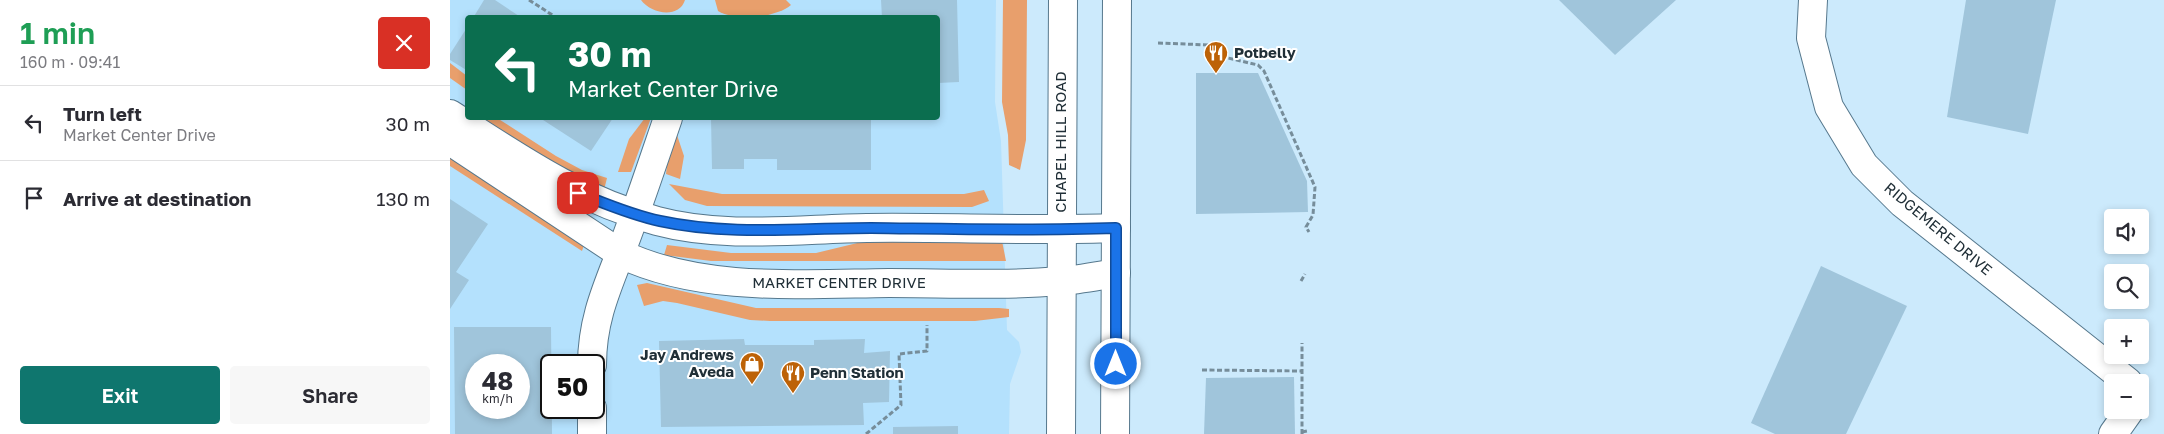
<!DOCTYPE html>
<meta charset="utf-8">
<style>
:root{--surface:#fff;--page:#f7f7f7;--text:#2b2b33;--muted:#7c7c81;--line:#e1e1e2;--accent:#0f766e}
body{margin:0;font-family:"Golos Text",sans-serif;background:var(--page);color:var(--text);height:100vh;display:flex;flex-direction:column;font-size:19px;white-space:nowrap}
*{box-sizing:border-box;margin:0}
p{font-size:16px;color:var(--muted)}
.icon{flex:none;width:28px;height:28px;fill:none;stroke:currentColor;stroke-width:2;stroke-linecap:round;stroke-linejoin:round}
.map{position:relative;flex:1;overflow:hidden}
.drawer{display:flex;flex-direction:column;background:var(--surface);width:450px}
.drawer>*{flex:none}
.hud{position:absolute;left:15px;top:15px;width:475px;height:105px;border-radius:5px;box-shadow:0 2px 8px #0003;background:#0b6e4f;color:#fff;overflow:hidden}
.tools{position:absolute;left:1654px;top:209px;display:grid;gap:10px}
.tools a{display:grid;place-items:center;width:45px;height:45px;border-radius:5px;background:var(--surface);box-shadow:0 2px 8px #0003;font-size:25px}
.speed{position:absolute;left:15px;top:354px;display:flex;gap:10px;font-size:25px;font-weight:700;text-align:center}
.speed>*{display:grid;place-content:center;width:65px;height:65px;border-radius:50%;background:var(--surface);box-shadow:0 2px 8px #0003;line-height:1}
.speed small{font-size:12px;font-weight:400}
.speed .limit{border:2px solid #111;border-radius:8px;background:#fff;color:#111}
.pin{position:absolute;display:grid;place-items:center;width:42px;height:42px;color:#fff;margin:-21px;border-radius:10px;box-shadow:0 2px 8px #0006}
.me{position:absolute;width:55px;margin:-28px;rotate:0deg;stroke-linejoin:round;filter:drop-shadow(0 0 4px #0008)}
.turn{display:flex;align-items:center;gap:18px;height:105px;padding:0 20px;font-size:22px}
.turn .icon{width:65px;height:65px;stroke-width:2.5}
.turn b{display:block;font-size:35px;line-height:42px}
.round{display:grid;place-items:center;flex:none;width:52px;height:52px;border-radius:5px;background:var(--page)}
.head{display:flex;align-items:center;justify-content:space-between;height:85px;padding:0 20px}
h1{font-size:30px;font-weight:600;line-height:38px;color:#1e9e55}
.cta{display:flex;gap:10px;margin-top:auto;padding:10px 20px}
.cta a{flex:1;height:58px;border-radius:5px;background:var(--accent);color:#fff;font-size:20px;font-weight:600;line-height:58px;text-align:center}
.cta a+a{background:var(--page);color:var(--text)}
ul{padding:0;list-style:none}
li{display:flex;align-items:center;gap:15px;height:75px;padding:0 20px;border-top:1px solid var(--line)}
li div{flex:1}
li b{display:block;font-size:19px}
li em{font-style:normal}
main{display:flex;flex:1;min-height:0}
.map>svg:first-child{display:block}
.built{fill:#b4e1fd;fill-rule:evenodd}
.green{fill:#e89f6c}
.building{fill:#a0c5db;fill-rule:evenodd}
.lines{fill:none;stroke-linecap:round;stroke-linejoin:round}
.minor-casing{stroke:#56788d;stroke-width:30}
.major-casing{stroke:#56788d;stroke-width:30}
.path{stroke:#768d9a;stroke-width:3;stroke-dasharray:5 2.5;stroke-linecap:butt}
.minor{stroke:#fff;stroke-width:28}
.major{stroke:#fff;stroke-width:28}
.route-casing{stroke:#114b97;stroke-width:12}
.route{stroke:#1a73e8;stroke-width:9}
.labels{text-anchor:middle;stroke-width:4;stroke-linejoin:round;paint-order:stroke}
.poi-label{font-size:15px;font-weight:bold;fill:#202f37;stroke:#fff;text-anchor:start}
.street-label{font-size:15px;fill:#202f37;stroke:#fff}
</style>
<main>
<section class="drawer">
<div class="head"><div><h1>1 min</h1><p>160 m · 09:41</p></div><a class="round" style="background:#d93025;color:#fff"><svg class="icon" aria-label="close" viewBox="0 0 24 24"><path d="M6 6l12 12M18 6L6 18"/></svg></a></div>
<ul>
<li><svg class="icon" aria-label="left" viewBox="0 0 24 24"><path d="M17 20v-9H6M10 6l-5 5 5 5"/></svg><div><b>Turn left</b><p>Market Center Drive</p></div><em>30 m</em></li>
<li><svg class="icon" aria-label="arrive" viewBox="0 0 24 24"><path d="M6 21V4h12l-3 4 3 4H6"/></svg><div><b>Arrive at destination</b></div><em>130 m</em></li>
</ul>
<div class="cta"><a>Exit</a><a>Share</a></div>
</section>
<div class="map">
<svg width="1714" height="434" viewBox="0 0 1714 434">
<rect width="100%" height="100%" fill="#cceafc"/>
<path class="built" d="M0,0H546L545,102L551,141L557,330L569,342L571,352L560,384L559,434H0ZM18,18H488V118H18ZM26,365H69V408H26ZM101,365H144V408H101Z"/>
<g class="green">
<path d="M191,0H235C229,19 201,14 191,0Z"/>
<path d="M265,0H336L341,5C326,18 285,21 268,11Z"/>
<polygon points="553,0 577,0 576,140 570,170 559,165 558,135 552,102"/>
<polygon points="0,63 17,76 17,90 0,78"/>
<polygon points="22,118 47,118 106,156 132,170 157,178 154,190 147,190"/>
<polygon points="195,118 201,118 181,172 168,172 179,139"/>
<polygon points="227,135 234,156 230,179 216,174 217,165"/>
<polygon points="0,152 136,239 132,251 0,166"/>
<polygon points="219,184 272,194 514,194 534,190 539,201 522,207 257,206 235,200"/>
<polygon points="428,238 552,241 556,261 261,261 214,255 217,245 281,253 366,253"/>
<polygon points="197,283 306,308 549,308 559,309 559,317 525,321 320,321 300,320 227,303 213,301 194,306 187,285"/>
</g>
<g class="building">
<polygon points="34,0 45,0 72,18 23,18"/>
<polygon points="431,0 507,0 509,82 488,83 488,18 432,18"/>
<polygon points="1109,0 1226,0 1165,55"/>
<polygon points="1516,0 1606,0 1578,134 1497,117"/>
<polygon points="18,26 18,71 0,60 0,54"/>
<polygon points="746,73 808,73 857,181 858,212 746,214"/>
<polygon points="90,118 163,118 141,151"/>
<polygon points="261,118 421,118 421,170 327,170 327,159 294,159 294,169 262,169"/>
<polygon points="0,199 38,224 6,272 19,280 0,309"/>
<polygon points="1371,266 1457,306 1396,434 1325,434 1301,423"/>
<path d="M4,327H101L102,434H5ZM26,365H69V408H26Z"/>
<polygon points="294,339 295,345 364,345 364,340 415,339 414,353 440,351 439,402 413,403 414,425 211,427 209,341"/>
<polygon points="844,377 845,434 754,434 756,378"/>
<polygon points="508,426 508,434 443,434 443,427"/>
</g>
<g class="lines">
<g class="minor-casing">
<g id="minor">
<polyline points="1363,0 1361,38 1379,107 1414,165 1452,203 1678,382"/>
<path d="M0,114C69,158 126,199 207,221C274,239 348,229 417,228C500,227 583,231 666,228"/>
<path d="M0,141L171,254C251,292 352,284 439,283C496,283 553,286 610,281C628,280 647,276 666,273"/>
<path d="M142,365C142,314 161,280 178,233C192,195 205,156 218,118"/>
<polyline points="142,408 142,434"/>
<polyline points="1663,434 1680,410"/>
</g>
</g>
<g class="major-casing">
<g id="major">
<polyline points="611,434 613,0"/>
<polyline points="665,434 667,0"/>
</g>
</g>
<g class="path">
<polyline points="79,0 107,18"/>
<polyline points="708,43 760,45 771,51 778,58 808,65 814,71 865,187 863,215 856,227 859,232"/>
<polyline points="851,281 855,274"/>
<polyline points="752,370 852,371"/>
<polyline points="852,432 857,431"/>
<polyline points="416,434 451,405 449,354 477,351 477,325"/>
<polyline points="852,434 852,343"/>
</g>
<use href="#minor" class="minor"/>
<use href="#major" class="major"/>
</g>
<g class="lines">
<g class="route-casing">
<path id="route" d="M128,193C154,203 181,215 210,221C279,236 350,228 421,228C503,229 584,231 666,228V364"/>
</g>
<use href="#route" class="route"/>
</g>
<defs>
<g id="restaurant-pin" transform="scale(1.25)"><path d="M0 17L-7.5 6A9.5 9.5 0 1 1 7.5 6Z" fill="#bd6207" stroke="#fff"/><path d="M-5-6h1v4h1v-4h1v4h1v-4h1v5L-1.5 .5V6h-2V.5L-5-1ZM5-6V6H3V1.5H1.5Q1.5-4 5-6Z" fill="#fff"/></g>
<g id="shop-pin" transform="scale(1.25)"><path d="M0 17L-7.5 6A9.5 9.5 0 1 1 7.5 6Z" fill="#bd6207" stroke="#fff"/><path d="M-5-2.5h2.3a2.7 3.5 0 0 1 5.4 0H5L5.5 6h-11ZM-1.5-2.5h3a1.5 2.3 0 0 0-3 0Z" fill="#fff"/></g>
</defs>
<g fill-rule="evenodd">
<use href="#restaurant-pin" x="766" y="53"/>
<use href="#shop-pin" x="302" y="364"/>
<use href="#restaurant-pin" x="343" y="373"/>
</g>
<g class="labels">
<g class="poi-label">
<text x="784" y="58">Potbelly</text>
<text x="284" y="360" text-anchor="end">Jay Andrews<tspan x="284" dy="17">Aveda</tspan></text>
<text x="360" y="378">Penn Station</text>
</g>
<g class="street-label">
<text transform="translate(611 142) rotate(-90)" y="5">CHAPEL HILL ROAD</text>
<text transform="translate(1488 229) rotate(40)" y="5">RIDGEMERE DRIVE</text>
<text x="389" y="288">MARKET CENTER DRIVE</text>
</g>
</g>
</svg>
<div class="tools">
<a><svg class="icon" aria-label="sound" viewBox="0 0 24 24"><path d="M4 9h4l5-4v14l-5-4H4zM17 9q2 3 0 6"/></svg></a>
<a><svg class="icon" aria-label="search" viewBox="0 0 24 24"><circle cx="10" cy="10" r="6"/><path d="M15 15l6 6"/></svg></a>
<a>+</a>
<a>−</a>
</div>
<div class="speed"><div>48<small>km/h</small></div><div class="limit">50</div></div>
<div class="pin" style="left:128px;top:193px;background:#d93025"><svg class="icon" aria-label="arrive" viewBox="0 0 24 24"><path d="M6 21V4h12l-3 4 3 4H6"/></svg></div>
<svg class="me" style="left:666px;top:364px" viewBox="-20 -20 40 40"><circle r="17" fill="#1a73e8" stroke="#fff" stroke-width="3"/><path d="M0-11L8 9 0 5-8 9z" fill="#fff"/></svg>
<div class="hud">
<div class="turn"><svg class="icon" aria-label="left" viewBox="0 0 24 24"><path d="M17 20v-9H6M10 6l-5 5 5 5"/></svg><div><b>30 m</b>Market Center Drive</div></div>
</div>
</div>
</main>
